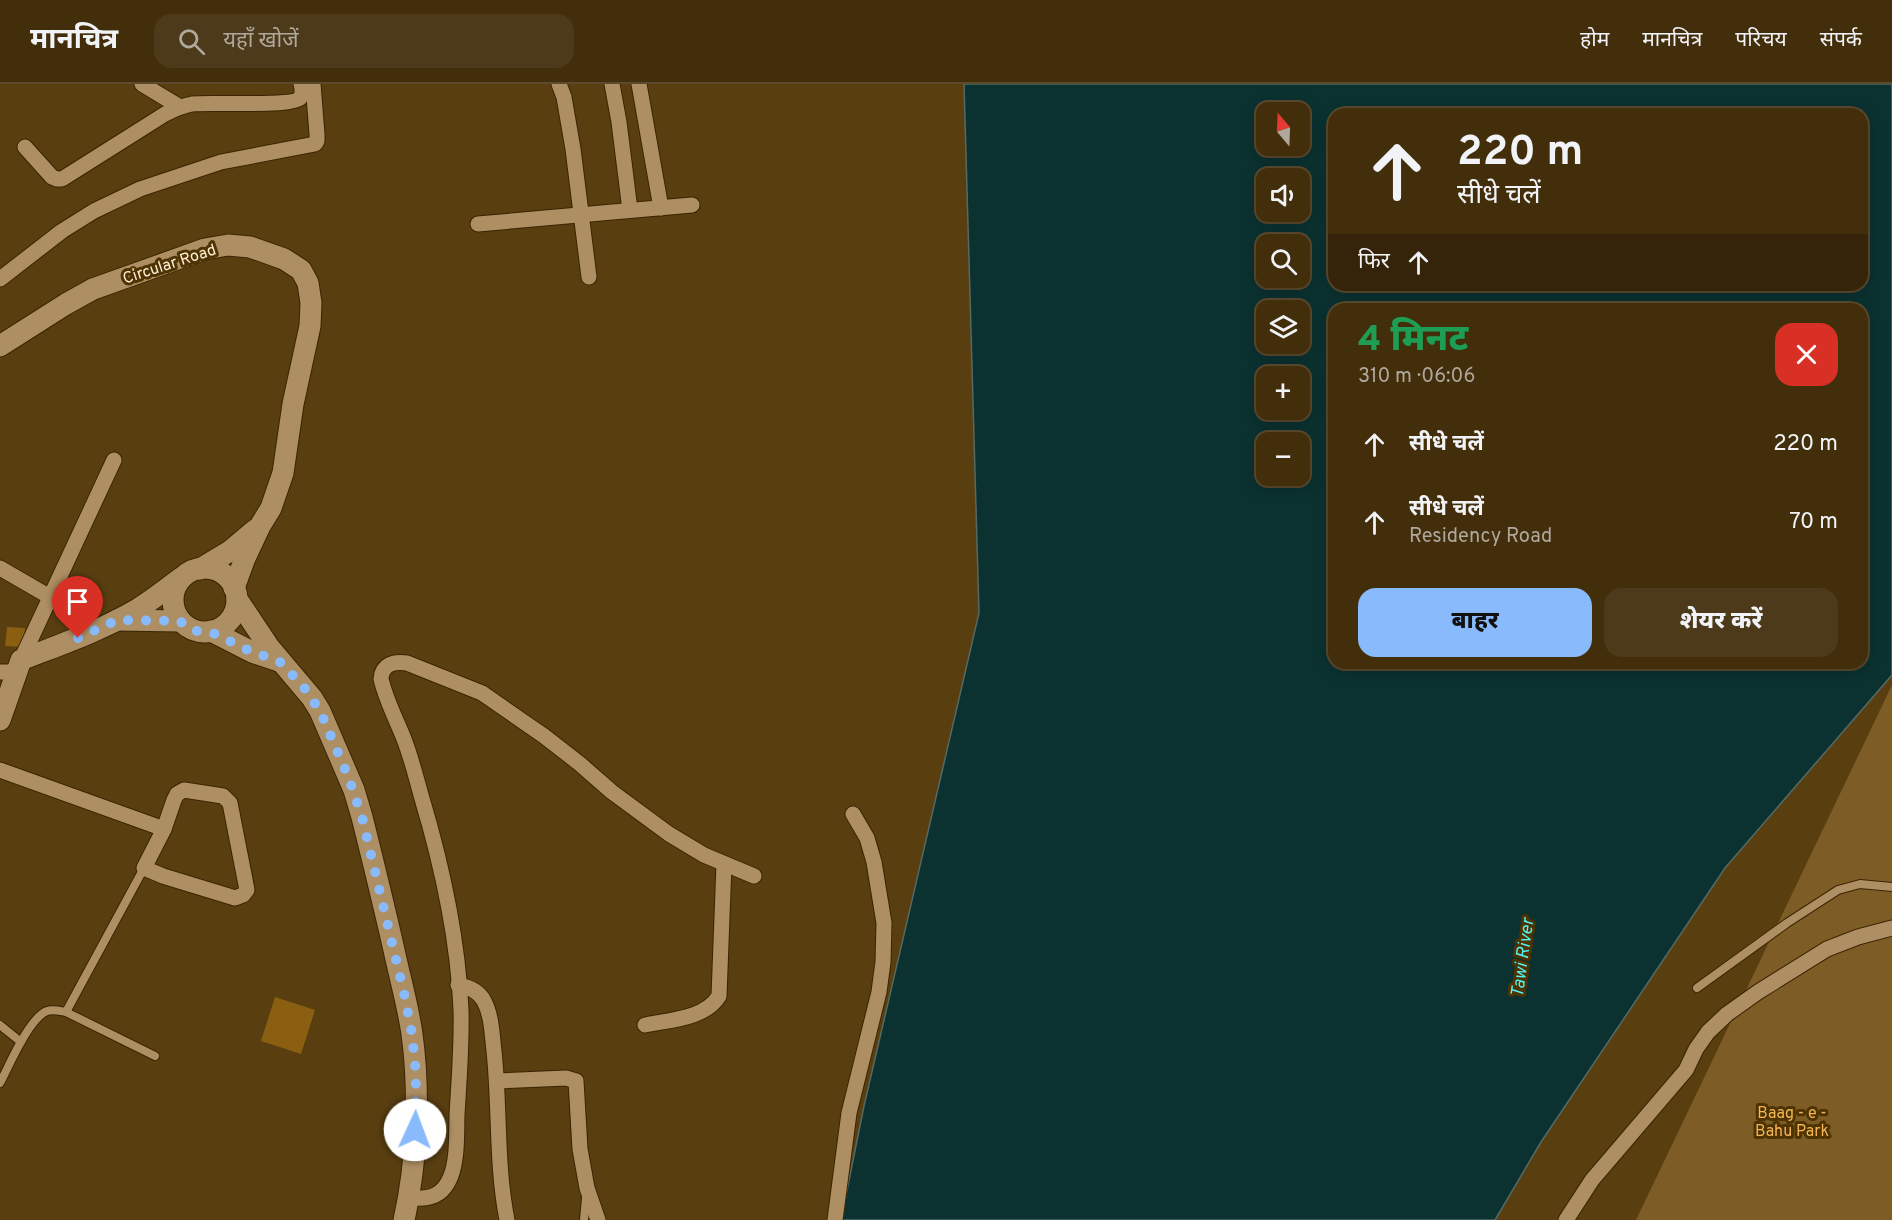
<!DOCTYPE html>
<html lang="hi">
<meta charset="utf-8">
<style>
:root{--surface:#432e0c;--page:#4d3a1a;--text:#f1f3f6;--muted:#afa89d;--line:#5b4a2d;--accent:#89bafc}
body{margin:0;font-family:Overpass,"Noto Sans Devanagari",sans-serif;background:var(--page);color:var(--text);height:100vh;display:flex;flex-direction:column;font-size:22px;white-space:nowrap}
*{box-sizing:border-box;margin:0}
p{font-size:20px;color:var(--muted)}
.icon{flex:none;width:33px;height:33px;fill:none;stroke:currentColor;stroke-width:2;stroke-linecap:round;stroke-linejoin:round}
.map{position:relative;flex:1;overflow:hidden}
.panel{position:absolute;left:1328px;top:219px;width:540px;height:366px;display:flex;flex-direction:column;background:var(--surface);border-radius:18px;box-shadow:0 3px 15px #0003,0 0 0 2px var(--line)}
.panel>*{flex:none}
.banner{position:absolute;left:1328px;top:24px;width:540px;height:183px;border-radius:18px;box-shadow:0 3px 15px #0003,0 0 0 2px var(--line);background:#432e0c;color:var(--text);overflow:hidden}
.needle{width:39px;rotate:341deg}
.fabs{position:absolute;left:1256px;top:18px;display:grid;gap:12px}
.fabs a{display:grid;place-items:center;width:54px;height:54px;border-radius:12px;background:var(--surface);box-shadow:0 3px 15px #0003,0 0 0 2px var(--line);font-size:30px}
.pin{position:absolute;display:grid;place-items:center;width:51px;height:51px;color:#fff;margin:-62px -26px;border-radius:50% 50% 50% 0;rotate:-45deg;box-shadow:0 0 6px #0007}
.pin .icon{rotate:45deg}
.me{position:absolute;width:66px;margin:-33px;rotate:2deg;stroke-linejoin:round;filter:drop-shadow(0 0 4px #0008)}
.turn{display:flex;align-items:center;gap:21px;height:126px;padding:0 30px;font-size:27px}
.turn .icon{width:78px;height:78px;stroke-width:2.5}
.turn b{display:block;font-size:42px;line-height:51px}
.then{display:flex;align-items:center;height:57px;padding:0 30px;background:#0003;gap:12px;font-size:22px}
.round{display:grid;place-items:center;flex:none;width:63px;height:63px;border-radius:18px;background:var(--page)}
.overview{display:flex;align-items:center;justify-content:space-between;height:102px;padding:0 30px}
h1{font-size:36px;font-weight:800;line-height:45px;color:#1e9e55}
.cta{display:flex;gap:12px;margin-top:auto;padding:12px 30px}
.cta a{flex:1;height:69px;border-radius:18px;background:var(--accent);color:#111;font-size:24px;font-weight:800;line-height:69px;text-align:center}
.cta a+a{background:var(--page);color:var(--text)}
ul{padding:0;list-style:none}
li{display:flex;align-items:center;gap:18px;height:78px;padding:0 30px}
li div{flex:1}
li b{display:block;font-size:22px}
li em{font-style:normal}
header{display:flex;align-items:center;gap:36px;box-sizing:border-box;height:84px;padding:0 30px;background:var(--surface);border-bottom:2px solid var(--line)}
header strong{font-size:28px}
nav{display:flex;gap:33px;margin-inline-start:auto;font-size:21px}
.search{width:420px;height:54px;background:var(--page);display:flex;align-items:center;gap:15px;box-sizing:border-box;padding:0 21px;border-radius:18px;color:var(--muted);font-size:22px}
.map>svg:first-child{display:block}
.green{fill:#7e5c25}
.water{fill:#0b3131;stroke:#546a63;stroke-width:1.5;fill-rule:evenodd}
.building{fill:#8a5f12}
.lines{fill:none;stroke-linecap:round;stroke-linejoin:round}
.lane-casing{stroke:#3a2503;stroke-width:10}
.street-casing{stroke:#3a2503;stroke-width:17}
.secondary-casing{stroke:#3a2503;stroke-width:23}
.lane{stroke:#ae8f63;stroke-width:8}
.street{stroke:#ae8f63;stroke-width:15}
.secondary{stroke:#ae8f63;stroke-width:21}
.route{stroke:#89bafc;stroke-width:10;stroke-dasharray:0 18}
.labels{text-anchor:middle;stroke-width:6;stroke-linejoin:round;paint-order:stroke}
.street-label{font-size:16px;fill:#ffeed7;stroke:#4e3303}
.park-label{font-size:16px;fill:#f3b555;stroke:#4e3303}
.water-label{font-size:18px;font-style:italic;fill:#4ff4f6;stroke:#4e3303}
</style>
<header>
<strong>मानचित्र</strong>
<div class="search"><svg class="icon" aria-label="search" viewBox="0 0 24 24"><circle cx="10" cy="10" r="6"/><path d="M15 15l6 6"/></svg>यहाँ खोजें</div>
<nav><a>होम</a><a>मानचित्र</a><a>परिचय</a><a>संपर्क</a></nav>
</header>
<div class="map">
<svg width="1892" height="1136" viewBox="0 0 1892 1136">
<rect width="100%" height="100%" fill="#593e10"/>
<polygon class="green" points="1892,601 1892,1136 1636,1136"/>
<path class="water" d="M964,0H1892V591L1725,784L1541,1058L1495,1136H841L864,1022L979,529ZM1266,28H1299V62H1266ZM1334,30H1862V201H1334ZM1266,94H1299V128H1266ZM1266,160H1299V194H1266ZM1334,225H1862V579H1334ZM1266,226H1299V260H1266ZM1266,292H1299V326H1266ZM1266,358H1299V392H1266Z"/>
<g class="building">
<polygon points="7,543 25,544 23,563 5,562"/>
<polygon points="275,913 315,926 301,970 261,957"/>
</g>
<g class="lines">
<g class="lane-casing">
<g id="lane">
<polyline points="1697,904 1787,839 1838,806 1860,800 1892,803"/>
<polyline points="66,928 144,784"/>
<polyline points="0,941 21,958"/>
<path d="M0,999C9,982 29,934 47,927C53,925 60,927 66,928L155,972"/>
<polyline points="584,1136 586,1114"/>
</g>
</g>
<g class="street-casing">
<g id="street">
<polyline points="142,0 180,23"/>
<polyline points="559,0 564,13 573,65 589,193"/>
<polyline points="612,0 619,38 630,126"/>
<polyline points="639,0 661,124"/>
<path d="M25,63L52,93L57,95H62L165,30C173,26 182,22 192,20C209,18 292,23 300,14C303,10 302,4 301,0"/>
<polyline points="478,140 692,121"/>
<polyline points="0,195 62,147 94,127 140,105 221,78 315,60 317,57 317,50 313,0"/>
<polyline points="0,484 50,513"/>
<polyline points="21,576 114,376"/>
<polyline points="0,588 16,588"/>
<polyline points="0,686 164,745"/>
<polygon points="184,706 223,712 230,719 247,806 243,811 235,814 163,792 144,784 164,745 174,716 177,710"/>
<path d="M458,901C469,903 479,907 484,917C492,932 492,951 494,967C500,1023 496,1080 507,1136"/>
<path d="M645,941C669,936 705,935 719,912L724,780"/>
<polyline points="497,997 566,994 576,997 580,1065 587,1104 598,1136"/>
<path d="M409,1113C461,1123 456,1065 457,1031C459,996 462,961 461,926C458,853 442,781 421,711C416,693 411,673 404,655C396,635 386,616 381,595C382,580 394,577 407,579L482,609L544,652L580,680L612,708L669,750L704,771L754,792"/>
<polyline points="835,1136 849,1029 879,908 883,878 884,839 874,778 867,754 853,730"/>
<polyline points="1566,1136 1592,1096 1686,986 1696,965 1708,948 1727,930 1758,908 1827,865 1858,853 1892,844"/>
</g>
</g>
<g class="secondary-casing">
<g id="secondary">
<polyline points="0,262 66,220 93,205 205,165 228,161 250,163 284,175 301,186 308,199 311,219 310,242 293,320 283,389 271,424 260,442 245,474 234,504"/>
<circle cx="205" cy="516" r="32"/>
<polyline points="200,485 230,467 255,446"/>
<path d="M237,515L269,563L312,614L320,627L354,706L362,733C373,777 384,822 394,866C400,894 408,922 412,950C420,1009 417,1078 404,1136"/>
<polyline points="117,536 180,537"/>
<polyline points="211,547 252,568 279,577"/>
<path d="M0,636L21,576C59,561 100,547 136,526C151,517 166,505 181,494"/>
</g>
</g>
<use href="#lane" class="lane"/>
<use href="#street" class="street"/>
<use href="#secondary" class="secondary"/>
</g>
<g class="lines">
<polyline class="route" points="78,554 117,536 180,537 188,544 200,548 211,548 252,568 279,577 303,602 320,627 348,692 362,733 404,909 412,950 416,990 415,1046"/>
</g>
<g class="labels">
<g class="street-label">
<text transform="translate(169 179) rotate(-18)" y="6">Circular Road</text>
</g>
<g class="park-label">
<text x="1792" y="1034">Baag - e -<tspan x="1792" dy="18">Bahu Park</tspan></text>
</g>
<g class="water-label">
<text transform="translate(1522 874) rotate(-82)" y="6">Tawi River</text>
</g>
</g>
</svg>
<div class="fabs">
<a><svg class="needle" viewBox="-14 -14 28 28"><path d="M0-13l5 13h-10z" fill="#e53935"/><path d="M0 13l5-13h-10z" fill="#afa89d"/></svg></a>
<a><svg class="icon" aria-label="sound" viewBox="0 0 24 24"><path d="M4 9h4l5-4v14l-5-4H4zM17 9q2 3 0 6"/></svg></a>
<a><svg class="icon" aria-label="search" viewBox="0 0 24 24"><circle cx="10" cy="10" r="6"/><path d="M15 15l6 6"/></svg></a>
<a><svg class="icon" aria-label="layers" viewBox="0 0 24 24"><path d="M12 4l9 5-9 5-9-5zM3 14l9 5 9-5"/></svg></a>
<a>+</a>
<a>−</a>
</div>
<div class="pin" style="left:78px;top:554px;background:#d93025"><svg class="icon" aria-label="arrive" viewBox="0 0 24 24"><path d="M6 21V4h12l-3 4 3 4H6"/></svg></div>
<svg class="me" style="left:415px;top:1046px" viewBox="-20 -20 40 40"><circle r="19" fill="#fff"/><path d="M0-13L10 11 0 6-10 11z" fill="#89bafc"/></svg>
<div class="banner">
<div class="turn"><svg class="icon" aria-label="ahead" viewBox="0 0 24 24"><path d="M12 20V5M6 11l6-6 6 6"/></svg><div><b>220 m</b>सीधे चलें</div></div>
<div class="then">फिर<svg class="icon" aria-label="ahead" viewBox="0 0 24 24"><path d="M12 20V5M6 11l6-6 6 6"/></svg></div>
</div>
<section class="panel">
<div class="overview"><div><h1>4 मिनट</h1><p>310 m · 06:06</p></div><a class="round" style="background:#d93025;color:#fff"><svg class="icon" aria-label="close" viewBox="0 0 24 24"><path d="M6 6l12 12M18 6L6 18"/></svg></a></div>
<ul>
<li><svg class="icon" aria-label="ahead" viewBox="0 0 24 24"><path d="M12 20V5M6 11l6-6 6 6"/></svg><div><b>सीधे चलें</b></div><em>220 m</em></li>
<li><svg class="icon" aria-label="ahead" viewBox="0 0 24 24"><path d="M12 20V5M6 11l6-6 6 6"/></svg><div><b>सीधे चलें</b><p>Residency Road</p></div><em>70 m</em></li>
</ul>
<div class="cta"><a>बाहर</a><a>शेयर करें</a></div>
</section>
</div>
